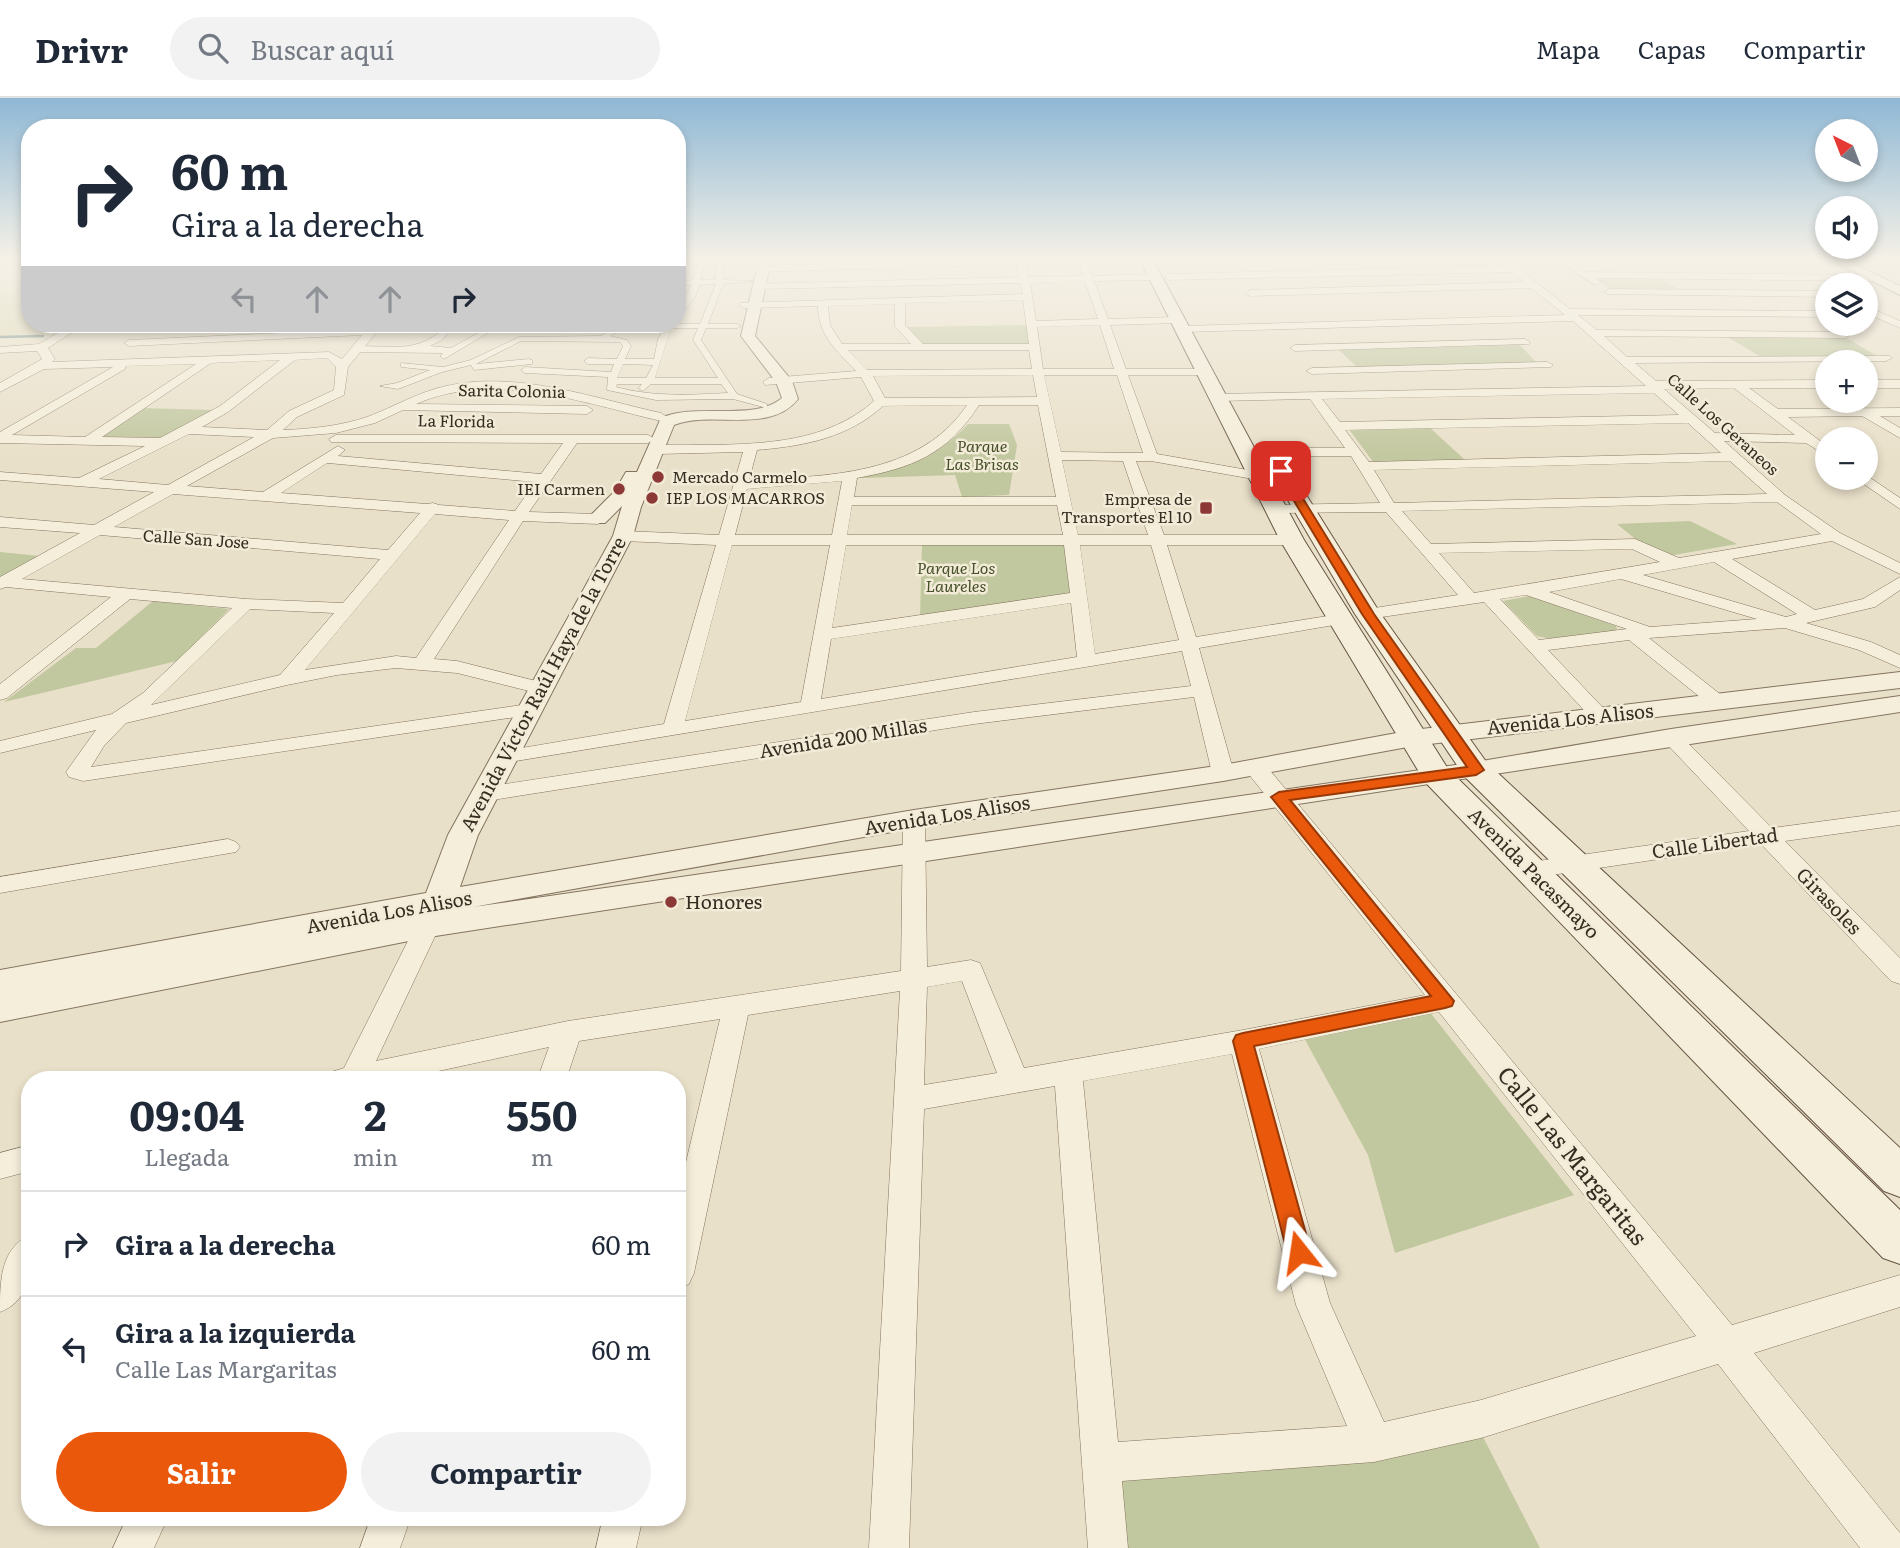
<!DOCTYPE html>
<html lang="es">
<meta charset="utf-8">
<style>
:root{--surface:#fff;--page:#f2f2f3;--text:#1f2937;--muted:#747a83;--line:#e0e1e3;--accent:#ea580c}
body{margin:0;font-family:Literata,serif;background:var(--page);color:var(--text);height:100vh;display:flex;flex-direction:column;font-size:26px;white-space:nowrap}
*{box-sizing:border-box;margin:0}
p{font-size:23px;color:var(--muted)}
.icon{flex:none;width:38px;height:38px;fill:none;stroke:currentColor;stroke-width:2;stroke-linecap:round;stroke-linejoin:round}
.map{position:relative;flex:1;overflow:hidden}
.sheet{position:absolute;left:21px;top:973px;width:665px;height:455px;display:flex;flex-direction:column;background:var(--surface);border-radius:28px;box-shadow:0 4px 10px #0003}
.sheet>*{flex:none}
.guide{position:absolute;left:21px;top:21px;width:665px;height:214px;border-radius:28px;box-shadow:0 4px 10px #0003;background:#fff;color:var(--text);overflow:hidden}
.needle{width:46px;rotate:318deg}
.controls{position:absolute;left:1815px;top:21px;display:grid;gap:14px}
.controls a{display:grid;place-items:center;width:63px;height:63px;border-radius:50%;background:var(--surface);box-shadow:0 4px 10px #0003;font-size:35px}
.pin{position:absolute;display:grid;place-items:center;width:60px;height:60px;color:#fff;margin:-30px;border-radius:14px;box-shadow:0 4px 10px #0006}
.me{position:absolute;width:77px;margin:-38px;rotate:345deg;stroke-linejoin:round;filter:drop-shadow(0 0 5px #0008)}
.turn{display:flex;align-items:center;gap:24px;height:147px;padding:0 35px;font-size:32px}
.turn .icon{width:91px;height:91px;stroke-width:2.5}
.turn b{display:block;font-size:49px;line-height:60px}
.lanes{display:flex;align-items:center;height:66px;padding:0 35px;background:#0003;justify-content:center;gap:35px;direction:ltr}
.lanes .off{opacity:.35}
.eta{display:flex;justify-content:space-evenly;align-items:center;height:119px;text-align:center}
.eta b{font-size:42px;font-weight:700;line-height:49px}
.cta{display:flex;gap:14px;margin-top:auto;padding:14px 35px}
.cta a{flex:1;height:80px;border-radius:42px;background:var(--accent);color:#fff;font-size:28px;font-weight:700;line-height:80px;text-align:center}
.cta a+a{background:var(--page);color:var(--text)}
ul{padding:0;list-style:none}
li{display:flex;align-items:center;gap:21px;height:105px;padding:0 35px;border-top:2px solid var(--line)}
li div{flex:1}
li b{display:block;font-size:26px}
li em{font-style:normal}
header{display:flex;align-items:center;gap:42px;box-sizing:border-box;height:98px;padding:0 35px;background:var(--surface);border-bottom:2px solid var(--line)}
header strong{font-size:33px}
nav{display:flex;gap:38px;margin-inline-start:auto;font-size:24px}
.search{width:490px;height:63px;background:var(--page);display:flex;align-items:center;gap:18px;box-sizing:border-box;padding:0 24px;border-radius:38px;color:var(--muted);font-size:26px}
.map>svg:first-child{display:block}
.farmland{fill:#ded9b7}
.green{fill:#c1c79e}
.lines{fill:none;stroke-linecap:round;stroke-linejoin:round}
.stream{stroke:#708c86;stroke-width:2.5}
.pedestrian-casing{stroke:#84745f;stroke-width:1}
.minor-casing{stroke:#84745f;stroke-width:1}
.tertiary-casing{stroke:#84745f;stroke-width:2}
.secondary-casing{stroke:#665542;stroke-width:2}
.pedestrian{fill:#f5eedb;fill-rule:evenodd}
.minor{fill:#f5eedb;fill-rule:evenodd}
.tertiary{fill:#f5eedb;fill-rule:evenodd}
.secondary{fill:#f5eedb;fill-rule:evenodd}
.route{fill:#ea580c;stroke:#983908;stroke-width:2}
.poi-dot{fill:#8c3836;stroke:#f2ebd7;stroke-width:2.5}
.labels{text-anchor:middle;stroke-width:5;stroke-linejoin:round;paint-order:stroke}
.far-street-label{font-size:16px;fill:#362c21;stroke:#f2ebd7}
.far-park-label{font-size:16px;font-style:italic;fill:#46502a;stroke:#f2ebd7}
.far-poi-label{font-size:16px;fill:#362c21;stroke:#f2ebd7;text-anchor:start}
.street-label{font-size:19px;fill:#362c21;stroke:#f2ebd7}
.poi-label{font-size:19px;fill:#362c21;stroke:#f2ebd7;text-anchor:start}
.near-street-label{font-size:23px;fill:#362c21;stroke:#f2ebd7}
</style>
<header>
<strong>Drivr</strong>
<div class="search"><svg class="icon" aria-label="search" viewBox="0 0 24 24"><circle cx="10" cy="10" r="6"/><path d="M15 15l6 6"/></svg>Buscar aquí</div>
<nav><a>Mapa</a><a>Capas</a><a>Compartir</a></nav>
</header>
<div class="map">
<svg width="1900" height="1450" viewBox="0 0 1900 1450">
<rect width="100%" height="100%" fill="#e9e0c9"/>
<polygon class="farmland" points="0,182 30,184 30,226 69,226 53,238 0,238"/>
<g class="green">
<polygon points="1591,179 1658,179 1682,193 1612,192"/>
<polygon points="1027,227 1031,247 922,247 904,229"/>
<polygon points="1724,237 1843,238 1879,259 1761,259"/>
<polygon points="1520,247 1538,266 1357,269 1339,252"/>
<polygon points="140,310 215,312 165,340 97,339"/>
<path d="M968,326H1009L1017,347L1009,397L962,399L955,377L862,380L860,378C897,365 941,357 968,326Z"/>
<polygon points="1428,328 1465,362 1374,365 1348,330"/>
<polygon points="1690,423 1737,446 1668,458 1639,444 1617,426"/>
<polygon points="922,445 1068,446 1074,497 920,519"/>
<polygon points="0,454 39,458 0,480"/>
<polygon points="1530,498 1616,528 1617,531 1613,534 1552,541 1537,538 1503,503"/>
<polygon points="153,503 229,511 177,563 4,604 76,550 96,550"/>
<polygon points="1429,913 1574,1097 1395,1155 1368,1057 1303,938"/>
<polygon points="1482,1337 1540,1450 1118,1450 1111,1383"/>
</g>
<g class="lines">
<polyline class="stream" points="0,239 43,238"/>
<g class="pedestrian-casing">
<g id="pedestrian">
<path d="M684,162H691L684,183L693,182L699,162H706L700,182H716V162H722L723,182L755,183L723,186L708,226H737L741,228L737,230H706L701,242L737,296L767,306V310L733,301L656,302L607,292L608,279L525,275L521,272L525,269L611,274L614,266H588L584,263L588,260L617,261L623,248L620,244L521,243L476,266L529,261L532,262V266L474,272L471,267L442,274L398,291L380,288L397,285L430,272L401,269V265L443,269L471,262L519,239L601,238L619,226H629L610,238L627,242L631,248L625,261H654L658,241L666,226H700L716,186L699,187L695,199L677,221C677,209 687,199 691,187H677L680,170ZM671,230H698L693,242L718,280H655ZM623,266L653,267L646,280H617ZM617,286H642L638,290L643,293L651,286H721L728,295C690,297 652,299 616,289Z"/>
<polygon points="373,226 418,226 376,230"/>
<path d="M448,226H456L442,242L430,248L451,250L494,226H503L444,261L440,258L443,255L357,254L353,251L357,248C395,248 420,256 448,226Z"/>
</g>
</g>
<g class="minor-casing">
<g id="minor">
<path d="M1016,162H1025L1028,179L1083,178L1078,162H1087L1092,178L1155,176L1160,179L1155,182L1094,183L1108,221L1177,219L1182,222L1177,225L1110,227L1126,271H1204L1210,274L1204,277H1128L1157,356L1259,374L1266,378L1259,382L1151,363H1136L1164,437H1292L1300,442L1292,447H1167L1196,539L1340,516L1349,521L1340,526L1199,550L1234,675L1231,680H1215L1212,675L1194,599L974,626L486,703L478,701L475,696L478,691L486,689L974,614L1191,588L1182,553L504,665L497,663L493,659L497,655L504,653L664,626L716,447L623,443L615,438L623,433L719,437L743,354L658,356L653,355V349C670,345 690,347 707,347C765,346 828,344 874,303L861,279L765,287L763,284L769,280L856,273C837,253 818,237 818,208L744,210L739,207L740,205L1023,196L1020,185L760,191L757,190V186L1019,179ZM1085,183L1098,221L1036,223L1030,185ZM1023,202L1029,246H923L905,227V205ZM895,206V228L911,246H842L830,227L828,208ZM1100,227L1114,271H1043L1037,229ZM848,252H1029L1032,271L867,272ZM1033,277L1037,299L885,300L873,278ZM1044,277H1117L1143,355L1061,354ZM967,307C920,378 826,378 749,382L757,352C804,348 848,340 883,308ZM979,307H1038L1056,399H854L857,380C912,370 948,356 979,307ZM1062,362L1123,363L1148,437H1078ZM842,383L832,437H735L747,391ZM852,407H1057L1063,437H847ZM732,447H830L801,604L685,623ZM846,447H1064L1070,495L832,530ZM1080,447H1151L1179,542L1095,556ZM1071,505L1077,559L821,601L831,541Z"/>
<path d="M1498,162H1508L1570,211L1827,213V219L1578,217L1597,232L1845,234L1850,237L1845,240L1604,238L1627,259L1890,258L1892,260L1886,263L1635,265L1656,283L1827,282V290H1749L1778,311L1900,310V318H1880L1900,330V340L1862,318L1788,319L1827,348V358L1806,345L1724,343L1785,397L1840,435L1900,465V476L1832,443L1732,461L1815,512L1863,501L1900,479V492L1875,509L1806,525L1871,544L1900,557V570L1859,552L1785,530L1649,540L1725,600L1728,604L1725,608H1711L1629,542L1548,552L1607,614L1610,618L1607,622H1593L1484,504L1368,521L1362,520L1359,516L1362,512L1368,511L1458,497L1386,414L1272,415L1269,412L1272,409L1277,407L1380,405L1351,358H1246L1239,354L1246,350H1345L1310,301L1217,303L1213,302V296L1646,288L1573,223L1182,234L1177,231L1182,228L1565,217L1531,190L1250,198L1245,195L1250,192L1524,184L1511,174L1169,182L1164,179L1169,176L1505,168ZM1734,290L1795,337L1715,335L1664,291ZM1654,295L1679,317L1340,324L1322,301ZM1688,325L1721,355L1369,364L1345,332ZM1730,363L1767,396L1394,405L1374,372ZM1777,404L1821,436L1679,460L1635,441L1431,446L1402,413ZM1632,451L1660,464L1474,495L1439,455ZM1714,464L1797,516L1786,519L1643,477ZM1621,481L1757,521L1650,529L1549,494ZM1526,497L1627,531L1539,542L1500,501Z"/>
<polygon points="1557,162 1568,162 1586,174 1872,177 1877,180 1872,183 1595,180 1600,184 1595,187"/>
<polygon points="1889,162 1900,162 1900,168 1890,164"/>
<polygon points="958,163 962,166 961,168 754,174 749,171 754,168"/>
<polygon points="1610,191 1827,193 1827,199 1607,196 1605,194"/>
<polygon points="1866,208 1900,223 1900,230 1866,215"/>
<path d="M73,226H85L48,250L55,261L52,264L329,254L342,261L362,237L129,248L124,245L129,242L368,231L372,226H380V230L348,269L344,297L297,319L283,332C311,331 340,328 367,319C394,309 418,294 446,288C516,272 593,300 661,315L667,319L661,323C583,305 494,272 416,306L587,308L593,312L587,316L403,312L375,325L336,335L273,340L187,388L263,394L338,348L345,352L338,358L541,376L563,345L331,344L329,341L336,337H648L655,341L648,345H577L529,414L598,416L606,421L598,426L523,423L434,561L457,563L548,586L551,590L548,594L541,596L457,575L396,570L337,577L287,587L126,625L104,648L91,669L529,606L536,608L539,612L536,616L83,683L69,679L66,674L96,632L0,655V643L112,616L143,595L232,510L130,501L7,600L0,602V586L111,499L6,489L0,491V479L80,435L0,429V419L94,427L154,394L0,382V374L79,380L145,348L0,345V334L113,269L44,271L0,294V285L42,261L37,253L0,255V249L39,246ZM327,260L336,269L334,292L289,313L267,332L202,329L228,314L295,262ZM280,262L220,308L160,340L102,339L211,265ZM196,266L85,339L12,337L125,271L126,268ZM189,336L254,339L168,387L99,381ZM327,365H328L535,384L515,413L439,407L433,405L427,406L281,395ZM173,396L420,415L388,452L114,429ZM435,416L509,422L416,560L396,558L305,572ZM100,437L380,461L343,505L246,501L22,481ZM250,511L334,515L280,577L151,607Z"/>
<polygon points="1525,241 1530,244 1529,246 1295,253 1290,250 1295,247"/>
<polygon points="1547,264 1553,267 1551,269 1312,276 1306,273 1312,270"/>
<rect x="1866" y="282" width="34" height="8"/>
<polygon points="1866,377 1900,400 1900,411 1855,380 1866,380"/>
<polygon points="1671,633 1678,635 1772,730 1900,713 1900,727 1785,743 1900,860 1900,886 1891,883 1761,746 1531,780 1523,778 1519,772 1523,766 1531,764 1749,733 1664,643 1661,639 1664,635"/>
<path d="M1255,663L1263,664L1732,1227L1900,1177V1209L1754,1255L1900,1435V1450H1860L1718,1266L1481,1340L1374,1364L1122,1383L1128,1450H1088L1055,988L924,1011L909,1450H869L900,893L748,917L694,1175L689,1186L677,1191V1102L720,921L579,943L566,982H537L549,949L397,982H327L331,974L344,970L422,815L425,809L434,806L443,809L446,815L376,963L568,923L901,873L903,721L906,716H922L925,721L927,869L971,862L980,865L1024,970L1243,932L1425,897L1247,674L1244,669L1247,664ZM962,883L997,975L924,987L927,889ZM1439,914L1696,1238L1481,1302L1384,1324L1330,1205L1259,951ZM1232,956L1296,1207L1347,1328L1118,1344L1083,983Z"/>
<polygon points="228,741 236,744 240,749 236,754 0,795 0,779"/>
<polygon points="30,1047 30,1073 0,1081 0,1055"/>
<path d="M30,1137C30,1167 34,1201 0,1214C0,1184 0,1150 30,1137Z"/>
<polygon points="127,1419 168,1419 154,1450 113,1450"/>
<polygon points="371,1419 411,1419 400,1450 360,1450"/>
<polygon points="603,1419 643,1419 636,1450 596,1450"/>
</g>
</g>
<g class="tertiary-casing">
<g id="tertiary">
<path d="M759,162H771L755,238L792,283L798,301C770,337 711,312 674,327L641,409L633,438L478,737L460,789L914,712L1223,667L1413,632L1900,574V590L1413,648L1223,683L914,730L473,809L1476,664L1671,631L1900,598V614L429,839L0,924V872L426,795L448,737L613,438L622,408L605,425H591L588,421L591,417L615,393L626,374H637L661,320C695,304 754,324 782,300L776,284L741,238Z"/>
<polygon points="1831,162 1846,162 1900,188 1900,197"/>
</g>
</g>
<g class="secondary-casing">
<g id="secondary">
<polygon points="1140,162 1153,162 1304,442 1448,671 1900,1112 1900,1166 1883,1160 1425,684 1280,442"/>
<polygon points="1275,357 1282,359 1285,363 1380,515 1487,665 1900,1050 1900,1099 1884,1093 1465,679 1355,516 1265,363 1268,359"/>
</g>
</g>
<use href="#pedestrian" class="pedestrian"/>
<use href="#minor" class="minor"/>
<use href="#tertiary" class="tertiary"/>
<use href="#secondary" class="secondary"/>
</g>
<linearGradient id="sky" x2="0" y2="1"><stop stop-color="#8fb8d5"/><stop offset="0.44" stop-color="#f5f1e7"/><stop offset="1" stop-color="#f5f1e7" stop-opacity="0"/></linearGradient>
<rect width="1900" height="365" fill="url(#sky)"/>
<polygon class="route" points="1277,371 1286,373 1374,516 1484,672 1476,677 1290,702 1454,903 1452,908 1445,910 1254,948 1311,1154 1307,1162 1299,1165 1291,1162 1287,1154 1233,943 1236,937 1243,935 1431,898 1271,699 1279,694 1467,669 1362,516 1276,373"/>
<g class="poi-dot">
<circle cx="658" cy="379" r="7"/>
<circle cx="619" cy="391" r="7"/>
<circle cx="652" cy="400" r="7"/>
<rect x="1199" y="403" width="14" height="14" rx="3.5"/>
<circle cx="671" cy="804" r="7"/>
</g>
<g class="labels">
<g class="far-street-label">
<text transform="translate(512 293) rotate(1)" y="6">Sarita Colonia</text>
<text transform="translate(456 323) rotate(1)" y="6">La Florida</text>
<text transform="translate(1723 326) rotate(42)" y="6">Calle Los Geraneos</text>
<text transform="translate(196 441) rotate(4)" y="6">Calle San Jose</text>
</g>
<g class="far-park-label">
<text x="982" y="354">Parque<tspan x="982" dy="18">Las Brisas</tspan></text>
<text x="956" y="476">Parque Los<tspan x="956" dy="18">Laureles</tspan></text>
</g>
<g class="far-poi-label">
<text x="672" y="385">Mercado Carmelo</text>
<text x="605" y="397" text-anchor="end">IEI Carmen</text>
<text x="666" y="406">IEP LOS MACARROS</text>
<text x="1192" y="407" text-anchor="end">Empresa de<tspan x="1192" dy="18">Transportes El 10</tspan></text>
</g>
<g class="street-label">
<text transform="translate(543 586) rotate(-62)" y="7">Avenida Víctor Raúl Haya de la Torre</text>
<text transform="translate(1570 621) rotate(-6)" y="7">Avenida Los Alisos</text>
<text transform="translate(843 640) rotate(-9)" y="7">Avenida 200 Millas</text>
<text transform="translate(947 717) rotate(-9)" y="7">Avenida Los Alisos</text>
<text transform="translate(1715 745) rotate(-8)" y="7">Calle Libertad</text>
<text transform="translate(1534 775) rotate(45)" y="7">Avenida Pacasmayo</text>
<text transform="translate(1829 803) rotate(46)" y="7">Girasoles</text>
<text transform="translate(389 814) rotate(-10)" y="7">Avenida Los Alisos</text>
</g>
<g class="poi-label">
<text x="685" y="811">Honores</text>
</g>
<g class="near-street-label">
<text transform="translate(1572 1058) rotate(51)" y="8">Calle Las Margaritas</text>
</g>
</g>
</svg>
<div class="controls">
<a><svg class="needle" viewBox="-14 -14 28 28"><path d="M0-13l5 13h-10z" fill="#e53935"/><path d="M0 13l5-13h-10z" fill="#747a83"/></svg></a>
<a><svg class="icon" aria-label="sound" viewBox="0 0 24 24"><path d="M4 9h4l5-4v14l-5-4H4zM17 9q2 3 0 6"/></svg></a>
<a><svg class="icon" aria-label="layers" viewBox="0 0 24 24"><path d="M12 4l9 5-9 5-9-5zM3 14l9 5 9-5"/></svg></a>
<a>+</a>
<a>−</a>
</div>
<div class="pin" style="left:1281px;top:373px;background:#d93025"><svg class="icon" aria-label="arrive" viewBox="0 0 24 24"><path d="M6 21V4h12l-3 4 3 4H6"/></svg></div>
<svg class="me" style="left:1299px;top:1154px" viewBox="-20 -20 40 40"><path d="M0-17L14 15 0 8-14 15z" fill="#ea580c" stroke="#fff" stroke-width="4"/></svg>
<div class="guide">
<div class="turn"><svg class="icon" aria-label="right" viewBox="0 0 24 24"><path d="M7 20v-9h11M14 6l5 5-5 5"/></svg><div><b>60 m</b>Gira a la derecha</div></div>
<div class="lanes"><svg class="icon off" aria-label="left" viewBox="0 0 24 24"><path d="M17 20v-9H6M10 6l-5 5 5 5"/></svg><svg class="icon off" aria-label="ahead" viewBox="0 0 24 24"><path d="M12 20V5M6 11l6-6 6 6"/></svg><svg class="icon off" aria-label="ahead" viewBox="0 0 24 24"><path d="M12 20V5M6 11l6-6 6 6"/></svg><svg class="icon" aria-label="right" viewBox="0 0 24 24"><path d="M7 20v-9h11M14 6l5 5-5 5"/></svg></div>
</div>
<section class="sheet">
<div class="eta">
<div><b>09:04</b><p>Llegada</p></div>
<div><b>2</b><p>min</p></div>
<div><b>550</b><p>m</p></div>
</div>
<ul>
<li><svg class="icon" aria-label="right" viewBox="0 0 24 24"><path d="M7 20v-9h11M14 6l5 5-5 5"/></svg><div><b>Gira a la derecha</b></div><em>60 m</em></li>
<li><svg class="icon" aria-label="left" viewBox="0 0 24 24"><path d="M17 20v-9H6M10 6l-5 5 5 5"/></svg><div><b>Gira a la izquierda</b><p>Calle Las Margaritas</p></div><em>60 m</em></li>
</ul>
<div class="cta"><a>Salir</a><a>Compartir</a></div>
</section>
</div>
